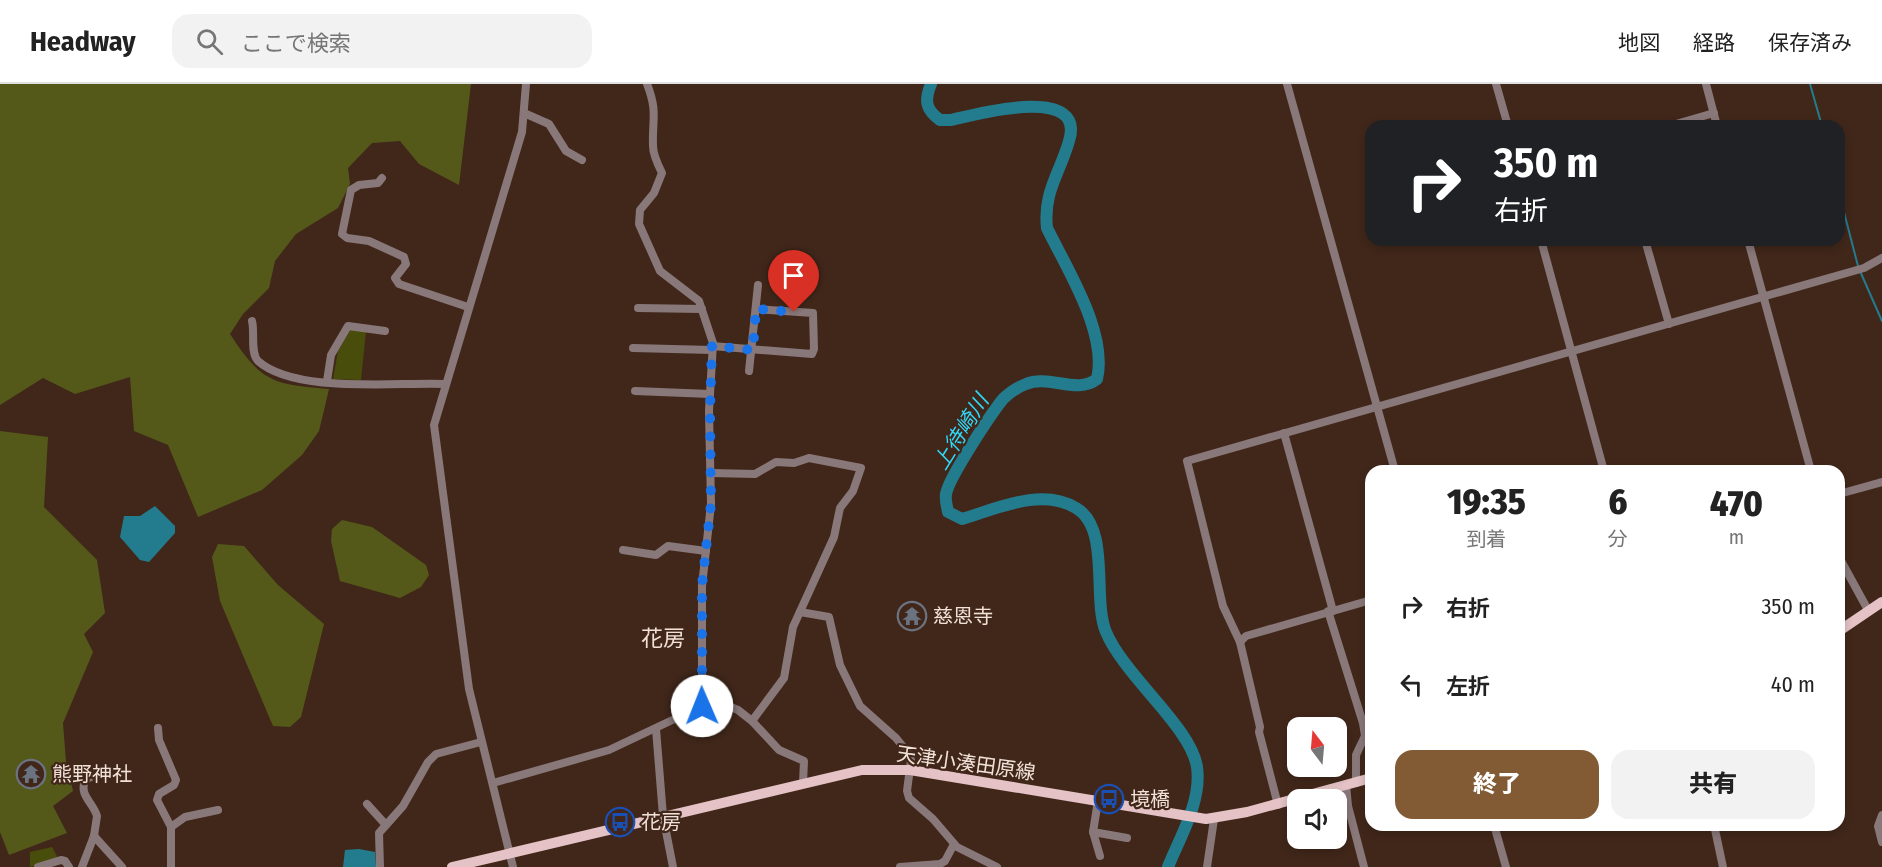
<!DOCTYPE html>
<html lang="ja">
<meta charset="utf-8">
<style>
:root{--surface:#fff;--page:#f2f2f2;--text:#222;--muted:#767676;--line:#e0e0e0;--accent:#825b34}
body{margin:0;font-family:"Fira Sans Condensed","Noto Sans JP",sans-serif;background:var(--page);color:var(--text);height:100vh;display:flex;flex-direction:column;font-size:22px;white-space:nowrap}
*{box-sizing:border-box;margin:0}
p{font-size:20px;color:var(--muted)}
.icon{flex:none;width:33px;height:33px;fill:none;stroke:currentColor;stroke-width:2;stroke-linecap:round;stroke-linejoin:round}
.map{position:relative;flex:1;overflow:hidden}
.details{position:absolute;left:1365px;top:381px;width:480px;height:366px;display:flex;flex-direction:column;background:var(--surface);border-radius:18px;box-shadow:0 3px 9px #0003}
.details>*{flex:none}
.hud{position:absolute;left:1365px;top:36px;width:480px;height:126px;border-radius:18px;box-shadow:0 3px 9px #0003;background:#202124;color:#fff;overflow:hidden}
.needle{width:39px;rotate:344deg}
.fabs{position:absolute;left:1287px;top:633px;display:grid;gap:12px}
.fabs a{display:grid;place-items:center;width:60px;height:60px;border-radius:12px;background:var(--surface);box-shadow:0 3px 9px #0003;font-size:30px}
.pin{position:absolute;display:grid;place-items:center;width:51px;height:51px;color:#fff;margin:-62px -26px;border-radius:50% 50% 50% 0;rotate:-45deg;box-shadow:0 0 6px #0007}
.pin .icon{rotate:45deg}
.me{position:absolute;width:66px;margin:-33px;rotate:359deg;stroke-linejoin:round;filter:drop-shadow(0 0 4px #0008)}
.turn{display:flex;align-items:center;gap:21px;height:126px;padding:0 30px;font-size:27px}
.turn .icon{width:78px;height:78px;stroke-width:2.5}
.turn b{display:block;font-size:42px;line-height:51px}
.eta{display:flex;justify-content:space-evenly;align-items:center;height:102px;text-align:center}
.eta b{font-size:36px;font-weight:800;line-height:42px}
.primary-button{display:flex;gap:12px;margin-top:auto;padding:12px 30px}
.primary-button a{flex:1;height:69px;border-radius:18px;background:var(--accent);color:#fff;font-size:24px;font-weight:800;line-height:69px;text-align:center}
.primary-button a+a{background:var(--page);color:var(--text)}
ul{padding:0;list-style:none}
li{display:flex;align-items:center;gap:18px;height:78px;padding:0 30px}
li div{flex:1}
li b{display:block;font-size:22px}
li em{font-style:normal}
header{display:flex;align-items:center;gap:36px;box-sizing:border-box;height:84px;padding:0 30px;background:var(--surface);border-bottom:2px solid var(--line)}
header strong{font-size:28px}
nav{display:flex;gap:33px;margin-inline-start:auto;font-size:21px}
.search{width:420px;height:54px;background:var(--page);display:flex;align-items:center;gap:15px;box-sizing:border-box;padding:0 21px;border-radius:18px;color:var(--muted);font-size:22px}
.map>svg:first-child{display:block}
.green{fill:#484d0b}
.forest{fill:#54591a}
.water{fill:#237c8e}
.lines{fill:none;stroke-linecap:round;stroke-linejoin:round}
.stream{stroke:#237c8e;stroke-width:2}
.river{stroke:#237c8e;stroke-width:12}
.minor{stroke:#89787a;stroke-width:8}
.major{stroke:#e4c2c5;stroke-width:10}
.route{stroke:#1a73e8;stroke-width:10;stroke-dasharray:0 18}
.labels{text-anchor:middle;stroke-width:4.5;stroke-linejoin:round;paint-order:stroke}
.poi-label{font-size:20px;fill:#f2e1d8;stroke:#41271a;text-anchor:start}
.street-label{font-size:20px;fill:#f2e1d8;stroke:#41271a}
.water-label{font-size:21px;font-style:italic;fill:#2ed9fa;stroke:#41271a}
.quarter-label{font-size:22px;fill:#f2e1d8;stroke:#41271a}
</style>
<header>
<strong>Headway</strong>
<div class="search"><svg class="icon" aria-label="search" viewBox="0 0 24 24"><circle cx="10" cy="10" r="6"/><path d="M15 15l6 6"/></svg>ここで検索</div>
<nav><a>地図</a><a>経路</a><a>保存済み</a></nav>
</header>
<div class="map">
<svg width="1882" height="783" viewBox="0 0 1882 783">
<rect width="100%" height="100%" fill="#41271a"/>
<g class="green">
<polygon points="351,245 366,247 361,296 333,295 338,267"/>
<polygon points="52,763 59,776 30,783 30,768"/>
</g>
<g class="forest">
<path d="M0,0H471L459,101L419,80L400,57L372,59L348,84L350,100L338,124L296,150L275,177L269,204L243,230L230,250C262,299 273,300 329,305L319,347L302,371L262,406L198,433L168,361L134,347L130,293L75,310L43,294L0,321Z"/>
<polygon points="0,347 48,353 44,423 97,476 105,529 84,550 93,568 63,639 66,678 73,707 53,722 67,749 9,771 0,748"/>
<polygon points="342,436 372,443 426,481 429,491 421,503 400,514 340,497 331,457 332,445"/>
<polygon points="218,460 244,462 278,501 324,540 301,633 290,643 273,642 220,517 212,473"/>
</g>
<g class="water">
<polygon points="155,422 175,442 175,449 149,478 140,476 120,453 124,432 140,432"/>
<polygon points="359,765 375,768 376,783 343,783 345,766"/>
</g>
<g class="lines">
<g class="stream">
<polyline points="1810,0 1822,42"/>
<polyline points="1839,109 1858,182"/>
<polyline points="1860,187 1882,237"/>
</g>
<path class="river" d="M931,0C924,17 926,26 940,36H951C976,30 1087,0 1069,57C1060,89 1043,108 1047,144C1067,185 1108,249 1097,295C1077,311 1049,290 1026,300C1018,303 1009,309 1003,315C991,330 949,393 946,410C945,415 947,423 948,428L962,435C996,425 1042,403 1076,424C1111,444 1092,515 1106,548C1125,593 1191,643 1197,683C1202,717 1180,753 1168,783"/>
<g class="minor">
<path d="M647,0C658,28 652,35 653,62C653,71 658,81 662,89L654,109L640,126L639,140L660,187L699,217L713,259L709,327L711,420L702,502V622"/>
<polyline points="1287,0 1395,387"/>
<polyline points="1496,0 1508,42"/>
<polyline points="1706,0 1717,42"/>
<polyline points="524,29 549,40 566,67 582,76"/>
<polyline points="1669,42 1714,29"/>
<polyline points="382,94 378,99 359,101 351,106 342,150 347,154 369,157 404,173 406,180 395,194 399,200 468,223"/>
<polyline points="1541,156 1604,387"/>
<polyline points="1645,156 1669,240"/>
<polyline points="1748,156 1811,387"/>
<polyline points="638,224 702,225"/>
<path d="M252,237C255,248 250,269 258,277C295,310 396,298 444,300"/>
<polyline points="712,262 812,270 814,265 813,229 756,225"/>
<polyline points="633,264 712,266"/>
<polyline points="749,287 758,201"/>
<polyline points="327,297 331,271 348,242 385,247"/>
<polyline points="635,307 710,310"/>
<polyline points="1284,349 1333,527"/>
<polyline points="711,389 755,390 776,378 794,379 809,374 861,384 853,407 840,424 834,453 793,543 784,594 752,637"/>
<polyline points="1839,410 1882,398"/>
<polyline points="623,466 656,471 668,462 706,467"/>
<polyline points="1839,473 1868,526"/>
<polyline points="1328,527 1363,639 1365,652 1356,671 1356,699"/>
<polyline points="800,528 829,533 840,581 860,622 896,654 909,670 911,676 907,707 909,714 933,735 957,763 997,783"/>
<polyline points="1240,558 1246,552 1371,516"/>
<polyline points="158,644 159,656 176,696 174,701 159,710 157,716 171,743"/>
<polyline points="656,645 663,732 673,783"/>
<polyline points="493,699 609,666 702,622 731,623 738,626 752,637 779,666 804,677 803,699"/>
<polyline points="1346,701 1348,722 1364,783"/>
<polyline points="1098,717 1093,748 1127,754"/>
<polyline points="367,720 386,741"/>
<polyline points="1278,721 1259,648 1260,643 1240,558 1223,522 1187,377 1864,184 1882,174"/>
<polyline points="1882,731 1878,742 1882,758"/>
<polyline points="1494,741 1506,783"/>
<polyline points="1714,741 1723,783"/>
<polyline points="1093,748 1100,772"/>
<polyline points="94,752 122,783"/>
<polyline points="38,783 61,776 65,777 69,783"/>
<path d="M82,783L94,752L97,732C93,718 79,712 85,696L99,689"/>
<polyline points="171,783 171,743 185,733 218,726"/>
<polyline points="380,783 379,749 403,722 428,678 436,670 481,658"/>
<polyline points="513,783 469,605 434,341 522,48 526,0"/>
<polyline points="900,783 940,780 945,777 954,760"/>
<polyline points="1207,783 1214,735"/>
</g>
<g class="major">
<polyline points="1839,547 1882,518"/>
<polyline points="452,783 862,686 910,686 1206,735 1247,728 1371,694"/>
</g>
</g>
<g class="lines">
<polyline class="route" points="702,622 702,501 711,420 710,327 712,262 753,266 756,225 794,228"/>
</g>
<defs>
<g id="temple-ring" transform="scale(1.5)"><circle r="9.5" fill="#41271a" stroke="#6b7280" stroke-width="1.5"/><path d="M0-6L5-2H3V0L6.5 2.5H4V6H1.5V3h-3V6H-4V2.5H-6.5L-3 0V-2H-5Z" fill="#6b7280"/></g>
<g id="bus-ring" transform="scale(1.5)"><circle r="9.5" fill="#41271a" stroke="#1a4fb4" stroke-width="1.5"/><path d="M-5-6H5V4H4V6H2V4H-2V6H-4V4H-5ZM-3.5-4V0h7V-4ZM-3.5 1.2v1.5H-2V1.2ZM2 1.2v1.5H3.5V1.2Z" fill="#1a4fb4"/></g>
</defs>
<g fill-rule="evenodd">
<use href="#temple-ring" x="912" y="532"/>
<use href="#temple-ring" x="31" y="690"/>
<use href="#bus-ring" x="1109" y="715"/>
<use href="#bus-ring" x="620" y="738"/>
</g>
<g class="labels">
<g class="poi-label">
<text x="933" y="539">慈恩寺</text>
<text x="52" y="697">熊野神社</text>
<text x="1130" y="722">境橋</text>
<text x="641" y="745">花房</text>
</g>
<g class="street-label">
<text transform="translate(966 679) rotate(8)" y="7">天津小湊田原線</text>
</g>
<g class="water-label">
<text transform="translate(961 348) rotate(-58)" y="7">上待崎川</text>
</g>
<g class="quarter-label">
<text x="663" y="562">花房</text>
</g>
</g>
</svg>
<div class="fabs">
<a><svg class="needle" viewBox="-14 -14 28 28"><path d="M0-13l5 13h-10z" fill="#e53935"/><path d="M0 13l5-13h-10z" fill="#767676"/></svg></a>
<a><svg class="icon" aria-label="sound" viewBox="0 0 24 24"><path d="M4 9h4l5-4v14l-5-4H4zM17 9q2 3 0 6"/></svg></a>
</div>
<div class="pin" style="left:794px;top:228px;background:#d93025"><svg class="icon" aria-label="arrive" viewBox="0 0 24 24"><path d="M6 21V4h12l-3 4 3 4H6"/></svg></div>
<svg class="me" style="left:702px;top:622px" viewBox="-20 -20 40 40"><circle r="19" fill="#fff"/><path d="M0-13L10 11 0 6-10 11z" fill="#1a73e8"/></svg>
<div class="hud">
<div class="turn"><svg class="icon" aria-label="right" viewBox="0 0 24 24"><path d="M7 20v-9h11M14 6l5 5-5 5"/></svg><div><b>350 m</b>右折</div></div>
</div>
<section class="details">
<div class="eta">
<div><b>19:35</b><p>到着</p></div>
<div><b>6</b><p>分</p></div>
<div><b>470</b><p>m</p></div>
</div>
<ul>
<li><svg class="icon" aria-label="right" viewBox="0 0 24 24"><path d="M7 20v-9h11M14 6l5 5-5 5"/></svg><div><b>右折</b></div><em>350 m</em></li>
<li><svg class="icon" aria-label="left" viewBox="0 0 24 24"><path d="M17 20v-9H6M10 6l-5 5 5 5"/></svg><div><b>左折</b></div><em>40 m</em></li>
</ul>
<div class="primary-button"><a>終了</a><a>共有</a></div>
</section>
</div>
